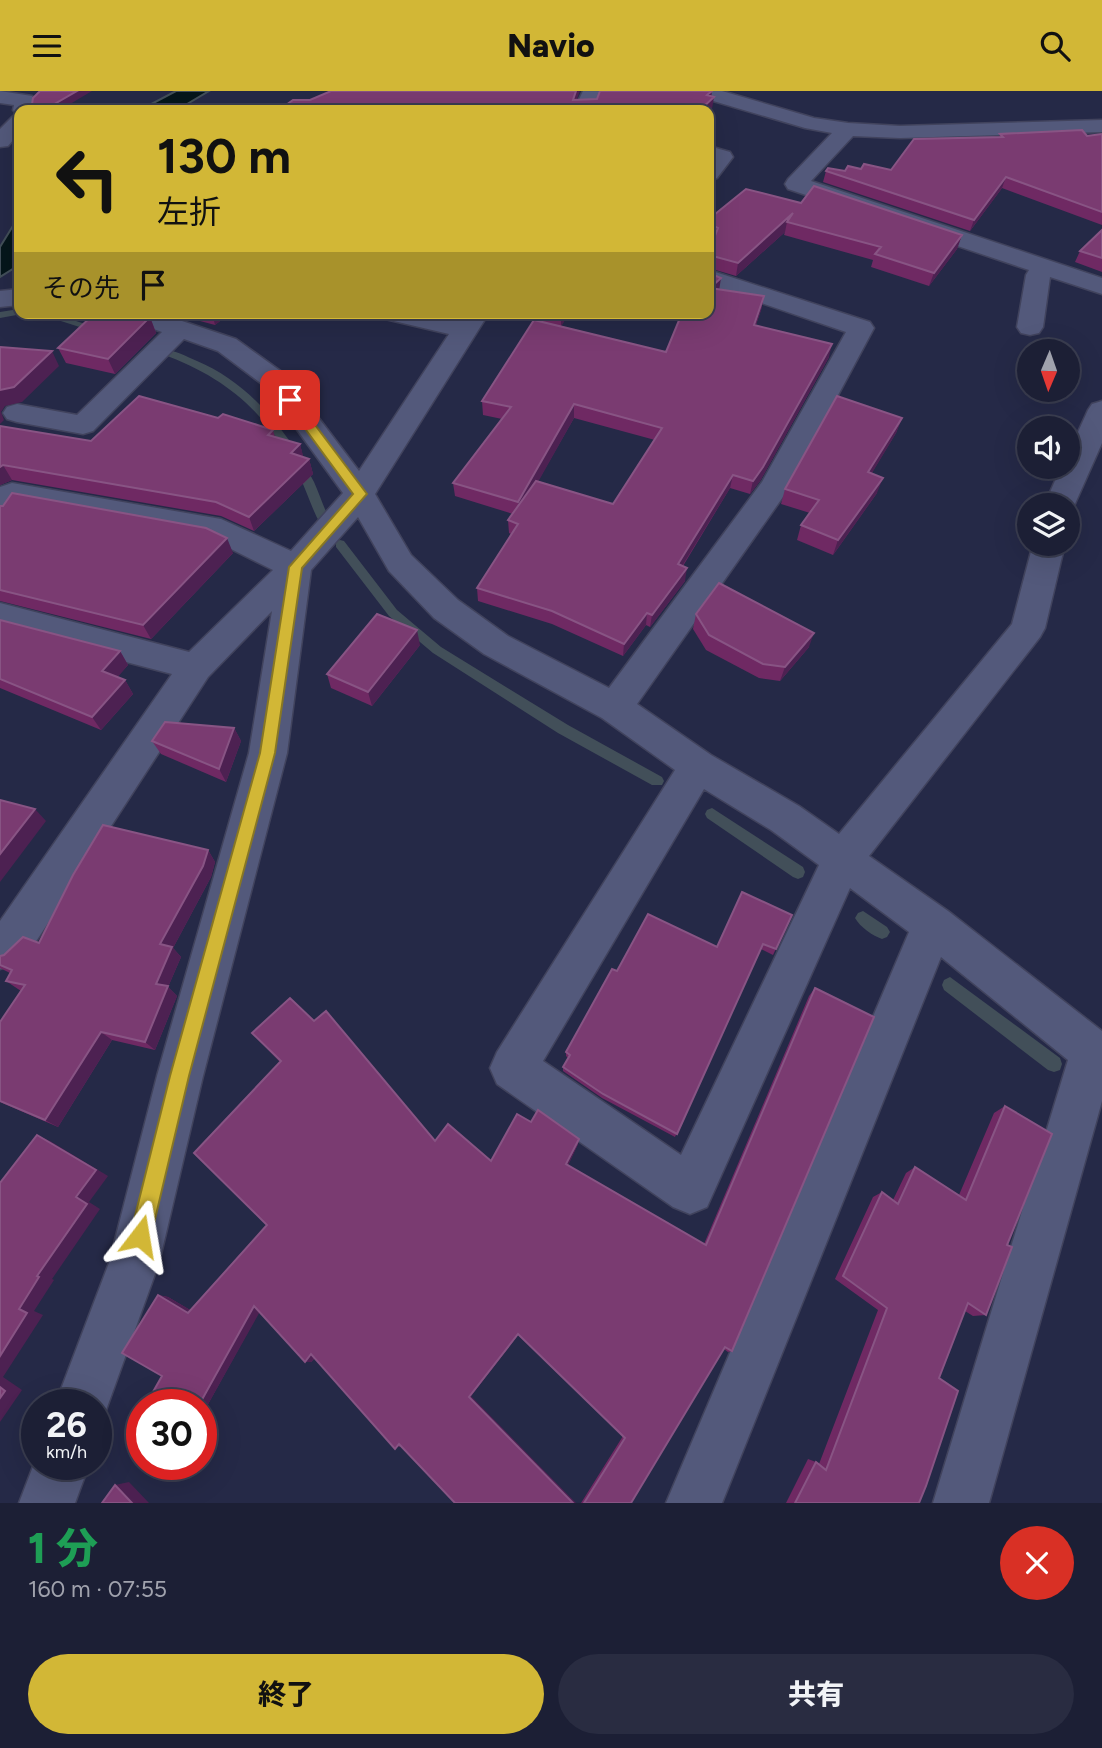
<!DOCTYPE html>
<html lang="ja">
<meta charset="utf-8">
<style>
:root{--surface:#1c1f35;--page:#292c41;--text:#f1f3f6;--muted:#a0a2ad;--line:#3a3d50;--accent:#d2b736}
body{margin:0;font-family:Figtree,"Noto Sans JP",sans-serif;background:var(--page);color:var(--text);height:100vh;display:flex;flex-direction:column;font-size:26px;white-space:nowrap}
*{box-sizing:border-box;margin:0}
p{font-size:23px;color:var(--muted)}
.icon{flex:none;width:38px;height:38px;fill:none;stroke:currentColor;stroke-width:2;stroke-linecap:round;stroke-linejoin:round}
.map{position:relative;height:1412px;overflow:hidden}
.side{display:flex;flex-direction:column;background:var(--surface);flex:1}
.side>*{flex:none}
.guide{position:absolute;left:14px;top:14px;width:700px;height:214px;border-radius:14px;box-shadow:0 7px 28px #0002,0 0 0 2px var(--line);background:#d2b736;color:#111;overflow:hidden}
.needle{width:46px;rotate:182deg}
.tools{position:absolute;left:1017px;top:248px;display:grid;gap:14px}
.tools a{display:grid;place-items:center;width:63px;height:63px;border-radius:50%;background:var(--surface);box-shadow:0 7px 28px #0002,0 0 0 2px var(--line);font-size:35px}
.speed{position:absolute;left:21px;top:1298px;display:flex;gap:14px;font-size:35px;font-weight:700;text-align:center}
.speed>*{display:grid;place-content:center;width:91px;height:91px;border-radius:50%;background:var(--surface);box-shadow:0 7px 28px #0002,0 0 0 2px var(--line);line-height:1}
.speed small{font-size:18px;font-weight:400}
.speed .limit{border:10px solid #d22;background:#fff;color:#111}
.pin{position:absolute;display:grid;place-items:center;width:60px;height:60px;color:#fff;margin:-30px;border-radius:14px;box-shadow:0 4px 10px #0006}
.me{position:absolute;width:77px;margin:-38px;rotate:14deg;stroke-linejoin:round;filter:drop-shadow(0 0 5px #0008)}
.turn{display:flex;align-items:center;gap:24px;height:147px;padding:0 28px;font-size:32px}
.turn .icon{width:91px;height:91px;stroke-width:2.5}
.turn b{display:block;font-size:49px;line-height:60px}
.then{display:flex;align-items:center;height:66px;padding:0 28px;background:#0003;gap:14px;font-size:26px}
.round{display:grid;place-items:center;flex:none;width:74px;height:74px;border-radius:37px;background:var(--page)}
.headline{display:flex;align-items:center;justify-content:space-between;height:119px;padding:0 28px}
h1{font-size:42px;font-weight:800;line-height:52px;color:#1e9e55}
.button{display:flex;gap:14px;margin-top:auto;padding:14px 28px}
.button a{flex:1;height:80px;border-radius:42px;background:var(--accent);color:#111;font-size:28px;font-weight:800;line-height:80px;text-align:center}
.button a+a{background:var(--page);color:var(--text)}
header{display:flex;justify-content:space-between;align-items:center;height:91px;padding:0 28px;background:var(--accent);color:#111;font-size:32px;font-weight:800}
.map>svg:first-child{display:block}
.water{fill:#05161b;stroke:#424f59;stroke-width:2}
.lines{fill:none;stroke-linecap:round;stroke-linejoin:round}
.stream{fill:#424f59;fill-rule:evenodd}
.minor-casing{stroke:#41435d;stroke-width:3}
.minor{fill:#53597b;fill-rule:evenodd}
.wall{fill:#6f2963;fill-rule:evenodd}
.shaded-wall{fill:#4d2152}
.building{fill:#7a3b71;stroke:#885484;stroke-width:2}
.route{fill:#d2b736;stroke:#887723;stroke-width:2}
</style>
<header><svg class="icon" aria-label="menu" viewBox="0 0 24 24"><path d="M4 6h16M4 12h16M4 18h16"/></svg>Navio<svg class="icon" aria-label="search" viewBox="0 0 24 24"><circle cx="10" cy="10" r="6"/><path d="M15 15l6 6"/></svg></header>
<div class="map">
<svg width="1102" height="1412" viewBox="0 0 1102 1412">
<rect width="100%" height="100%" fill="#252947"/>
<g class="water">
<polygon points="176,0 209,0 177,19 140,19"/>
<polygon points="19,125 19,174 0,186 0,156"/>
</g>
<g class="lines">
<g class="stream">
<polygon points="19,218 19,222 22,223 0,227 0,221"/>
<polygon points="36,222 52,222 103,239 95,241"/>
<path d="M162,259C173,258 186,265 197,270C250,292 288,341 314,391C320,404 324,418 331,431L329,434H321C311,417 306,397 297,380C265,320 225,286 162,263Z"/>
<polygon points="340,449 344,450 397,519 441,556 568,634 662,686 664,690 662,694 652,694 558,642 433,562 389,525 336,456 336,450"/>
<polygon points="712,717 803,776 805,781 803,786 798,788 793,786 707,727 705,723 707,719"/>
<path d="M863,820L887,836L890,841L887,846L882,848C873,845 860,836 855,827L858,822Z"/>
<polygon points="950,886 1060,967 1062,973 1060,979 1054,981 1048,979 944,899 942,894 944,889"/>
</g>
<g class="minor-casing">
<g id="minor">
<polygon points="0,0 32,5 35,9 33,19 19,19 19,42 8,55 0,56 0,38 12,26 18,24 13,19 14,14 0,12"/>
<polygon points="583,0 603,0 594,19 574,19"/>
<polygon points="690,0 722,0 814,27 848,32 900,35 1102,29 1102,41 900,47 853,45 811,90 1102,187 1102,203 1050,186 1043,236 1039,242 1030,244 1021,242 1017,236 1026,184 1029,179 788,98 785,93 788,88 832,42 805,37 693,4"/>
<polygon points="709,55 730,61 733,66 717,87 709,89"/>
<path d="M709,179L870,231L874,237L785,403L637,613L711,664L799,715L839,743L1012,533L1033,453H1065L1045,537L1040,546L869,765L948,820L1102,940V1010L989,1412H933L1068,969L941,866L722,1412H666L909,841L850,797L707,1116L690,1123L673,1116L497,993L490,977L497,961L675,679L602,627L484,563L434,527L389,480L358,426L311,479L287,662L203,985L159,1172L101,1333L96,1335V1314H55L109,1172L157,985L249,662L272,520L208,586L33,855L15,872L0,878V830L172,583L0,538V512L189,561L273,479L213,449L20,414L11,427L0,431V396L12,392L221,428L291,460L343,402L266,296L218,260L184,248L93,340L83,343L17,331L7,328L3,322L7,316L17,313L77,324L162,241L123,227L119,222H158L236,248L286,284L359,380L449,243L381,227L377,222H427L458,229L463,222H489L375,403L411,464L458,509L508,545L609,597L762,391L846,241L709,194ZM704,698L771,739L819,774L681,1064L543,970Z"/>
<polygon points="19,198 19,214 0,216 0,200"/>
<polygon points="1102,310 1102,352 1074,415 1068,423 1068,415 1044,415 1061,376 1068,376 1068,363 1088,319 1092,313"/>
<polygon points="37,1365 37,1374 89,1374 75,1412 19,1412"/>
</g>
</g>
<use href="#minor" class="minor"/>
</g>
<g class="wall">
<polygon points="1000,43 1087,45 1102,43 1102,134 1002,97 970,140 823,91 826,80 845,80 861,78 891,79 999,47"/>
<path d="M801,112L962,144L957,158L929,195L871,176L873,169L784,144L785,141L736,185L709,177V182L719,198L764,205L761,219L756,234L829,266L760,390L750,403L730,397L683,475L685,490L650,536L646,534L623,565L552,533L478,510L477,497L511,443L509,442L508,429L513,423L455,405L453,392L502,328L483,324L482,310L533,230L495,222H569L561,235L666,261L713,149L709,147V128ZM574,327L655,349L613,413L538,390Z"/>
<polygon points="1102,139 1102,181 1075,171 1080,160"/>
<polygon points="170,222 230,222 215,234"/>
<polygon points="150,226 156,242 115,283 66,272 58,257"/>
<polygon points="218,327 273,339 275,346 300,353 303,366 309,368 313,383 254,440 221,425 12,389 0,394 0,335 91,350"/>
<polygon points="902,327 896,342 871,383 877,402 833,464 797,449 801,434 810,422 781,413 785,398"/>
<polygon points="0,415 233,462 151,548 0,510"/>
<polygon points="696,523 809,556 780,590 759,587 706,559 693,538"/>
<polygon points="0,529 120,560 128,574 117,586 125,589 133,603 101,639 0,597"/>
<polygon points="420,554 372,615 331,597 327,583"/>
<polygon points="234,637 241,650 226,691 161,663 152,650"/>
<polygon points="208,759 215,771 211,786 173,857 181,866 168,896 177,905 155,959 112,949 58,1036 0,1011 0,931 21,900 6,890 10,882 0,877 0,865 39,852"/>
<polygon points="792,824 773,864 761,858 675,1046 602,1007 563,980 563,976 568,967 566,965 566,961 617,880 717,856"/>
<polygon points="815,897 732,1260 728,1261 724,1258 631,1412 581,1412 623,1345 518,1244 471,1305 399,1356 315,1267 311,1271 259,1221 202,1324 162,1285 158,1204 168,1206 190,1219 267,1134 280,971 252,942 435,1050 491,1070 531,1031 578,1053 568,1074 704,1153 809,905"/>
<polygon points="1005,1015 1007,1154 986,1224 973,1225 965,1220 939,1287 919,1412 786,1412 808,1368 816,1371 819,1373 878,1219 835,1188 873,1106 882,1101 893,1109 906,1082 915,1076 959,1104 994,1022"/>
</g>
<g class="shaded-wall">
<polygon points="77,0 92,0 60,19 44,19"/>
<polygon points="576,0 580,0 573,19 573,9"/>
<polygon points="712,0 711,9 714,6 712,18 709,22 709,19 700,19 707,4"/>
<polygon points="1006,86 1002,97 970,140 974,129"/>
<polygon points="793,122 787,131 785,141 736,185 738,172"/>
<polygon points="962,144 957,158 929,195 934,182"/>
<polygon points="721,187 719,200 710,197"/>
<polygon points="764,205 761,219 751,247 754,234"/>
<polygon points="212,222 230,222 215,234"/>
<polygon points="561,222 569,222 561,236"/>
<polygon points="150,226 156,242 115,283 108,268"/>
<polygon points="832,253 829,266 760,390 750,403 753,390"/>
<polygon points="52,260 59,275 22,311 5,315 1,321 4,329 0,333 0,299"/>
<polygon points="574,313 574,327 519,425 518,411"/>
<polygon points="902,327 896,342 863,397 868,381"/>
<polygon points="300,353 304,368 291,362"/>
<polygon points="309,368 313,383 254,440 249,426"/>
<polygon points="3,374 12,389 0,394 0,376"/>
<polygon points="733,384 730,397 676,485 678,473"/>
<polygon points="883,387 877,402 833,464 838,449"/>
<polygon points="227,447 233,462 151,548 143,534"/>
<polygon points="687,477 685,490 650,536 652,524"/>
<polygon points="647,522 646,534 623,565 624,553"/>
<polygon points="417,539 420,554 372,615 368,601"/>
<polygon points="814,542 809,556 780,590 785,576"/>
<polygon points="120,560 128,574 111,594 102,580"/>
<polygon points="125,589 133,603 101,639 92,626"/>
<polygon points="234,637 241,650 226,691 219,678"/>
<polygon points="35,718 46,730 0,791 0,763"/>
<polygon points="208,759 215,771 211,786 173,857 181,866 168,896 177,905 155,959 145,951 156,893 160,853"/>
<polygon points="101,941 112,949 58,1036 45,1029"/>
<polygon points="37,1044 50,1050 108,1085 89,1111 100,1118 52,1188 54,1189 34,1220 43,1224 3,1286 22,1299 0,1331 0,1265 19,1218 37,1185 76,1106"/>
<polygon points="579,1048 578,1053 566,1079 566,1073"/>
<polygon points="158,1204 168,1206 197,1223 188,1222"/>
<polygon points="254,1215 262,1217 202,1324 201,1324 201,1314 199,1314"/>
<polygon points="518,1243 518,1244 471,1305 576,1412 573,1412 469,1306"/>
<polygon points="311,1263 317,1263 311,1271 305,1271"/>
<polygon points="129,1391 149,1412 132,1412 115,1394"/>
</g>
<g class="building">
<polygon points="40,0 77,0 44,19 22,19 27,14 32,13 33,7"/>
<polygon points="331,0 576,0 573,9 597,8 600,0 712,0 707,4 714,6 700,19 279,19 293,9 310,9"/>
<polygon points="1082,39 1087,45 1102,43 1102,121 1006,86 974,129 826,80 828,77 845,80 848,75 861,78 864,73 891,79 914,48 1003,46 1000,43"/>
<polygon points="814,95 962,144 934,182 875,163 881,156 787,131 793,122 738,172 709,164 709,182 721,187 710,197 764,205 754,234 832,253 763,376 753,390 733,384 678,473 687,477 652,524 647,522 624,553 552,520 477,497 518,433 508,429 536,390 613,413 662,337 574,313 518,411 453,392 511,316 482,310 534,229 666,261 682,222 709,222 709,160 718,137 709,133 709,128 746,98 801,112"/>
<polygon points="1102,139 1102,167 1080,160"/>
<polygon points="95,222 139,222 150,226 108,268 58,257"/>
<polygon points="0,256 52,260 14,296 0,299"/>
<polygon points="139,305 218,327 223,323 273,339 268,344 300,353 291,362 309,368 249,426 216,411 3,374 0,376 0,335 91,350"/>
<polygon points="837,305 902,327 868,381 883,387 838,449 801,434 819,409 785,398"/>
<polygon points="12,402 206,437 227,447 143,534 0,499 0,415 3,415"/>
<polygon points="719,492 814,542 785,576 763,573 709,544 696,523"/>
<polygon points="377,523 417,539 368,601 327,583"/>
<polygon points="0,529 120,560 102,580 125,589 92,626 0,588"/>
<polygon points="165,631 234,637 219,678 152,650"/>
<polygon points="0,709 35,718 0,763"/>
<polygon points="103,734 208,759 203,775 160,853 172,856 156,893 168,895 145,951 101,941 45,1029 0,1010 0,931 25,894 6,890 12,879 0,874 0,865 4,864 23,846 39,852 73,784"/>
<polygon points="742,801 792,824 776,858 763,853 677,1043 603,1003 563,976 570,964 566,961 612,878 617,880 648,823 717,856"/>
<polygon points="815,897 874,926 732,1260 725,1256 631,1412 584,1412 625,1347 518,1243 469,1306 573,1412 455,1412 399,1353 395,1358 311,1263 305,1271 254,1215 199,1314 175,1314 153,1301 162,1285 122,1262 158,1204 188,1222 267,1134 194,1062 281,970 252,942 290,907 314,930 326,920 435,1050 448,1033 491,1070 517,1023 531,1031 538,1019 579,1048 566,1073 706,1154"/>
<polygon points="1005,1015 1052,1043 1007,1154 1012,1156 986,1224 968,1212 939,1287 958,1300 926,1395 919,1412 795,1412 816,1371 826,1379 887,1217 843,1185 882,1101 898,1113 915,1076 966,1109"/>
<polygon points="37,1044 96,1079 76,1106 87,1113 37,1185 39,1186 19,1218 27,1222 0,1265 0,1092"/>
<polygon points="0,1296 5,1300 0,1307"/>
<polygon points="115,1394 132,1412 102,1412"/>
</g>
<polygon class="route" points="290,305 294,306 367,403 302,477 275,662 189,985 151,1145 148,1152 140,1155 133,1152 130,1145 170,985 260,662 289,476 353,403 284,309"/>
</svg>
<div class="tools">
<a><svg class="needle" viewBox="-14 -14 28 28"><path d="M0-13l5 13h-10z" fill="#e53935"/><path d="M0 13l5-13h-10z" fill="#a0a2ad"/></svg></a>
<a><svg class="icon" aria-label="sound" viewBox="0 0 24 24"><path d="M4 9h4l5-4v14l-5-4H4zM17 9q2 3 0 6"/></svg></a>
<a><svg class="icon" aria-label="layers" viewBox="0 0 24 24"><path d="M12 4l9 5-9 5-9-5zM3 14l9 5 9-5"/></svg></a>
</div>
<div class="speed"><div>26<small>km/h</small></div><div class="limit">30</div></div>
<div class="pin" style="left:290px;top:309px;background:#d93025"><svg class="icon" aria-label="arrive" viewBox="0 0 24 24"><path d="M6 21V4h12l-3 4 3 4H6"/></svg></div>
<svg class="me" style="left:140px;top:1145px" viewBox="-20 -20 40 40"><path d="M0-17L14 15 0 8-14 15z" fill="#d2b736" stroke="#fff" stroke-width="4"/></svg>
<div class="guide">
<div class="turn"><svg class="icon" aria-label="left" viewBox="0 0 24 24"><path d="M17 20v-9H6M10 6l-5 5 5 5"/></svg><div><b>130 m</b>左折</div></div>
<div class="then">その先<svg class="icon" aria-label="arrive" viewBox="0 0 24 24"><path d="M6 21V4h12l-3 4 3 4H6"/></svg></div>
</div>
</div>
<section class="side">
<div class="headline"><div><h1>1 分</h1><p>160 m · 07:55</p></div><a class="round" style="background:#d93025;color:#fff"><svg class="icon" aria-label="close" viewBox="0 0 24 24"><path d="M6 6l12 12M18 6L6 18"/></svg></a></div>
<div class="button"><a>終了</a><a>共有</a></div>
</section>
